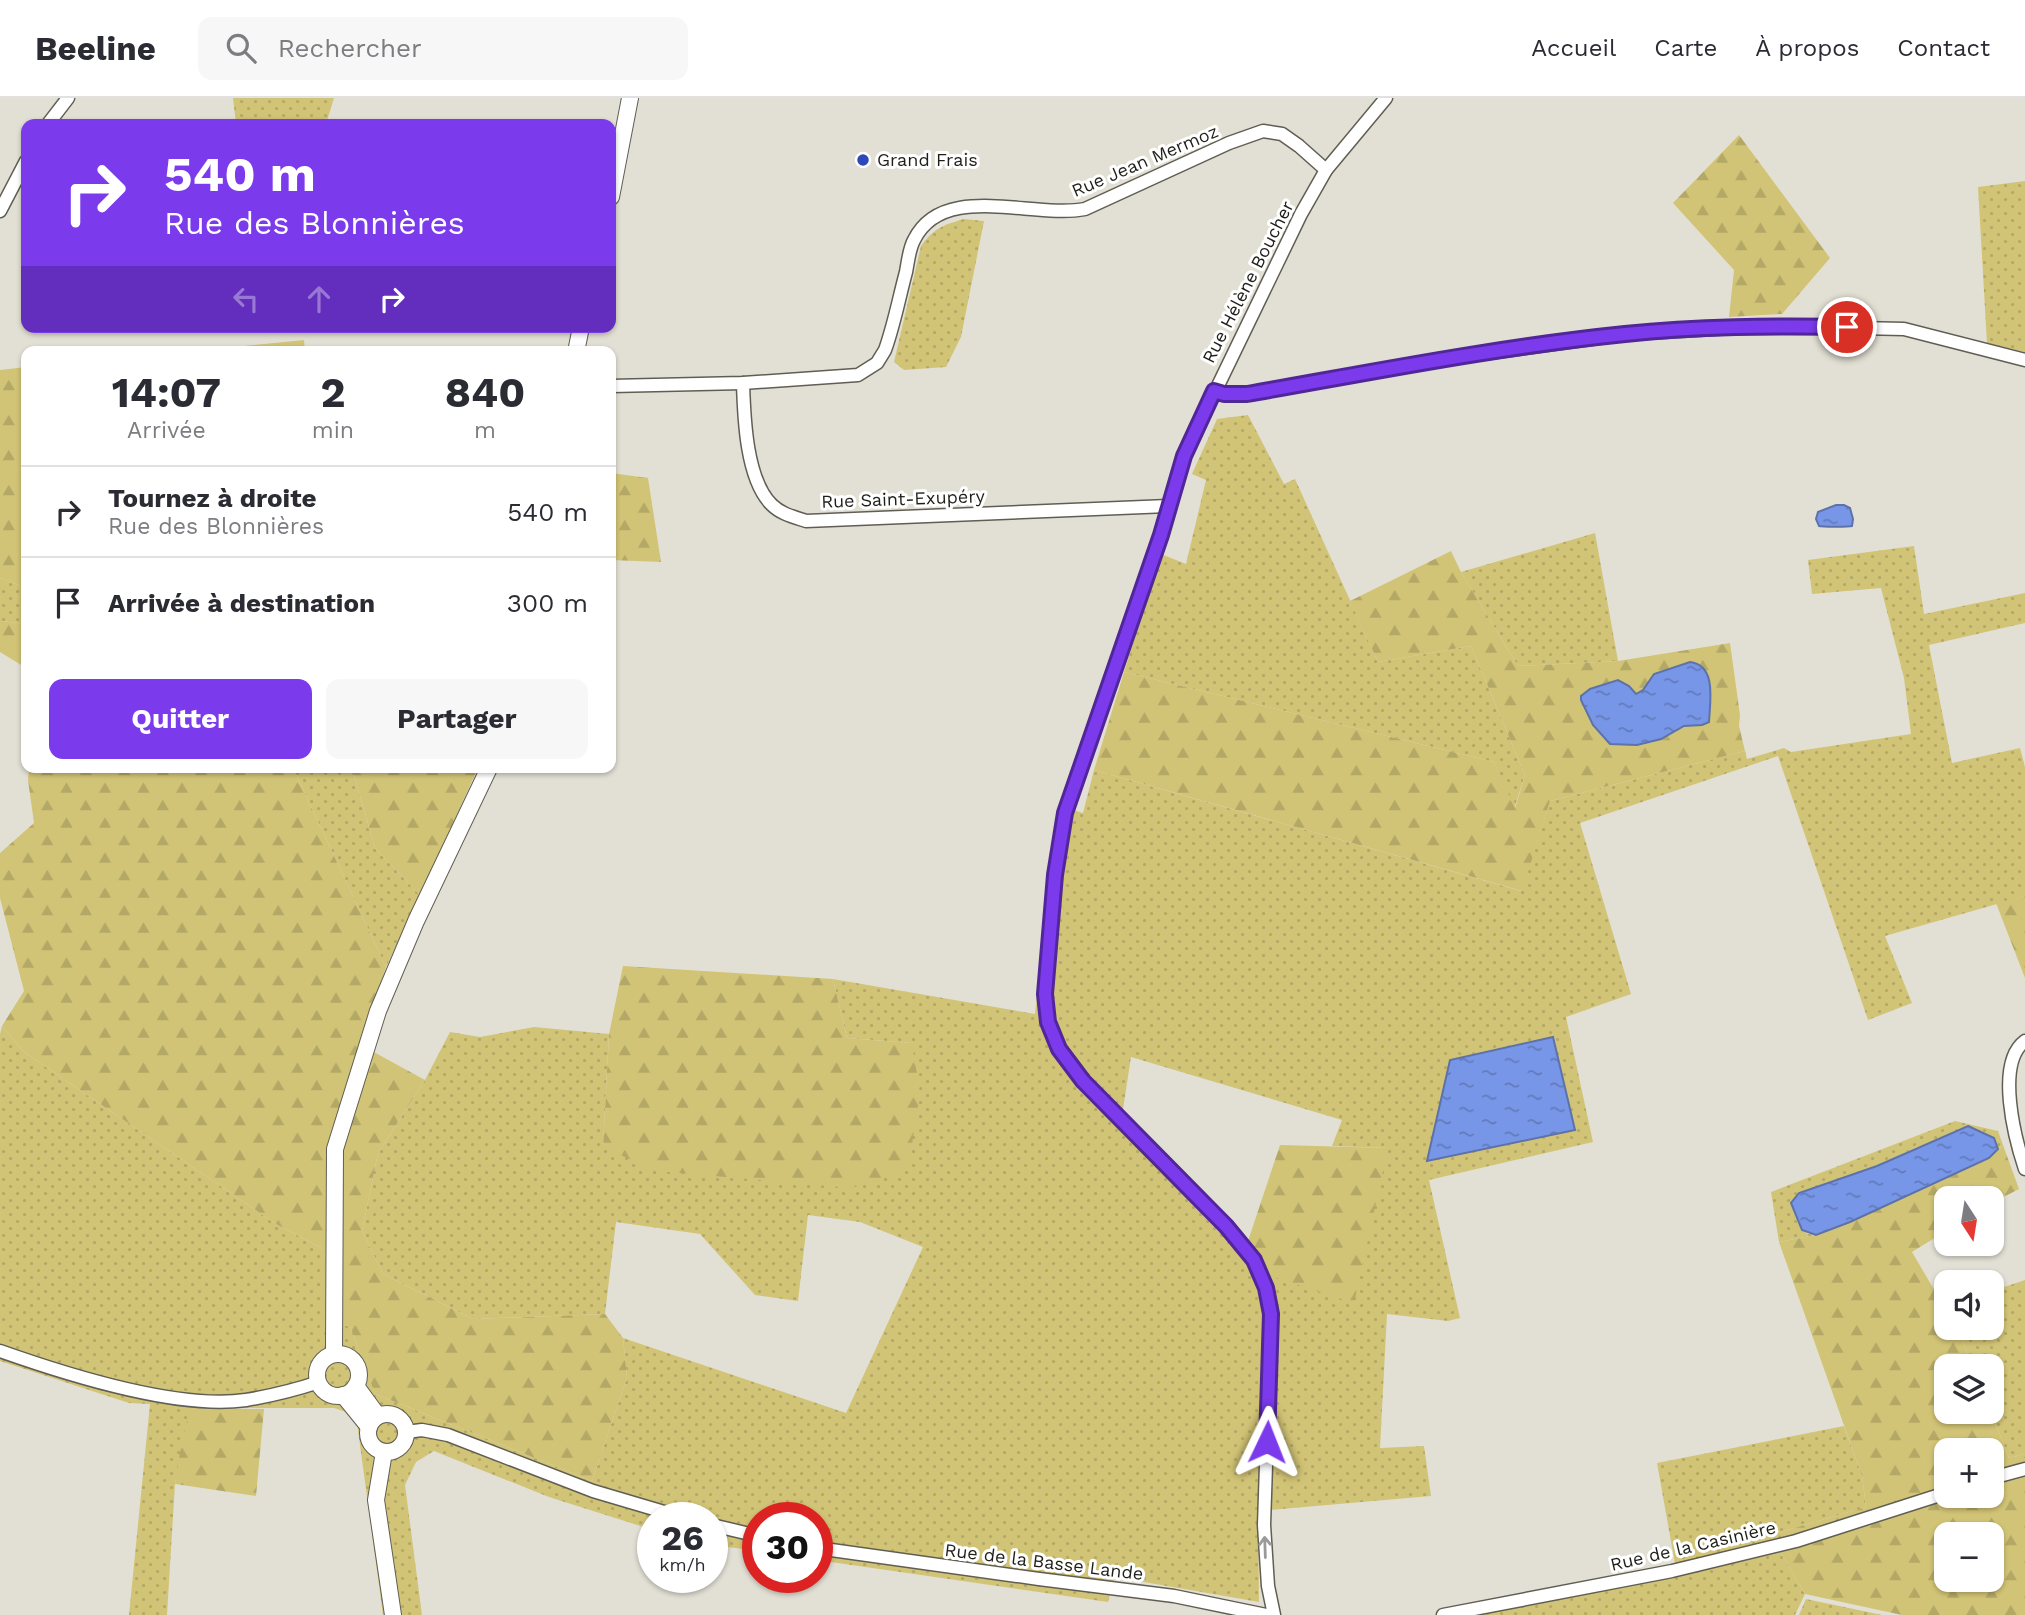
<!DOCTYPE html>
<html lang="fr">
<meta charset="utf-8">
<style>
:root{--surface:#fff;--page:#f7f7f7;--text:#2b2b33;--muted:#7c7c81;--line:#e1e1e2;--accent:#7c3aed}
body{margin:0;font-family:"Work Sans",sans-serif;background:var(--page);color:var(--text);height:100vh;display:flex;flex-direction:column;font-size:26px;white-space:nowrap}
*{box-sizing:border-box;margin:0}
p{font-size:23px;color:var(--muted)}
.icon{flex:none;width:38px;height:38px;fill:none;stroke:currentColor;stroke-width:2;stroke-linecap:round;stroke-linejoin:round}
.map{position:relative;flex:1;overflow:hidden}
.details{position:absolute;left:21px;top:248px;width:595px;height:427px;display:flex;flex-direction:column;background:var(--surface);border-radius:14px;box-shadow:0 2px 5px #0004}
.details>*{flex:none}
.guide{position:absolute;left:21px;top:21px;width:595px;height:214px;border-radius:14px;box-shadow:0 2px 5px #0004;background:#7c3aed;color:#fff;overflow:hidden}
.needle{width:46px;rotate:168deg}
.fabs{position:absolute;left:1934px;top:1088px;display:grid;gap:14px}
.fabs a{display:grid;place-items:center;width:70px;height:70px;border-radius:14px;background:var(--surface);box-shadow:0 2px 5px #0004;font-size:35px}
.speed{position:absolute;left:637px;top:1404px;display:flex;gap:14px;font-size:35px;font-weight:700;text-align:center}
.speed>*{display:grid;place-content:center;width:91px;height:91px;border-radius:50%;background:var(--surface);box-shadow:0 2px 5px #0004;line-height:1}
.speed small{font-size:18px;font-weight:400}
.speed .limit{border:10px solid #d22;background:#fff;color:#111}
.pin{position:absolute;display:grid;place-items:center;width:60px;height:60px;color:#fff;margin:-30px;border:4px solid #fff;border-radius:50%;box-shadow:0 2px 7px #0007}
.me{position:absolute;width:77px;margin:-38px;rotate:2deg;stroke-linejoin:round;filter:drop-shadow(0 0 5px #0008)}
.turn{display:flex;align-items:center;gap:24px;height:147px;padding:0 28px;font-size:32px}
.turn .icon{width:91px;height:91px;stroke-width:2.5}
.turn b{display:block;font-size:49px;line-height:60px}
.lanes{display:flex;align-items:center;height:66px;padding:0 28px;background:#0003;justify-content:center;gap:35px;direction:ltr}
.lanes .off{opacity:.35}
.eta{display:flex;justify-content:space-evenly;align-items:center;height:119px;text-align:center}
.eta b{font-size:42px;font-weight:700;line-height:49px}
.button{display:flex;gap:14px;margin-top:auto;padding:14px 28px}
.button a{flex:1;height:80px;border-radius:14px;background:var(--accent);color:#fff;font-size:28px;font-weight:700;line-height:80px;text-align:center}
.button a+a{background:var(--page);color:var(--text)}
ul{padding:0;list-style:none}
li{display:flex;align-items:center;gap:21px;height:91px;padding:0 28px;border-top:2px solid var(--line)}
li div{flex:1}
li b{display:block;font-size:26px}
li em{font-style:normal}
header{display:flex;align-items:center;gap:42px;box-sizing:border-box;height:98px;padding:0 35px;background:var(--surface);border-bottom:2px solid var(--line)}
header strong{font-size:33px}
nav{display:flex;gap:38px;margin-inline-start:auto;font-size:24px}
.search{width:490px;height:63px;background:var(--page);display:flex;align-items:center;gap:18px;box-sizing:border-box;padding:0 24px;border-radius:14px;color:var(--muted);font-size:26px}
.map>svg:first-child{display:block}
.green{fill:url(#green-dots);fill-rule:evenodd}
.forest{fill:url(#forest-firs);fill-rule:evenodd}
.water{fill:url(#water-ripples);stroke:#5d72aa;stroke-width:2}
.lines{fill:none;stroke-linecap:round;stroke-linejoin:round}
.minor-casing{stroke:#605e53;stroke-width:15}
.tertiary-casing{stroke:#605e53;stroke-width:18}
.minor{stroke:#fff;stroke-width:12}
.tertiary{stroke:#fff;stroke-width:16}
.oneway{stroke:#9a9a98}
.route-casing{stroke:#51269a;stroke-width:18}
.route{stroke:#7c3aed;stroke-width:12}
.poi-dot{fill:#2e48b9;stroke:#fff;stroke-width:2.5}
.labels{text-anchor:middle;stroke-width:6;stroke-linejoin:round;paint-order:stroke}
.poi-label{font-size:18px;fill:#1f1f1a;stroke:#fff;text-anchor:start}
.street-label{font-size:18px;fill:#1f1f1a;stroke:#fff}
</style>
<header>
<strong>Beeline</strong>
<div class="search"><svg class="icon" aria-label="search" viewBox="0 0 24 24"><circle cx="10" cy="10" r="6"/><path d="M15 15l6 6"/></svg>Rechercher</div>
<nav><a>Accueil</a><a>Carte</a><a>À propos</a><a>Contact</a></nav>
</header>
<div class="map">
<svg width="2025" height="1517" viewBox="0 0 2025 1517">
<defs>
<pattern id="green-dots" width="8" height="8" patternUnits="userSpaceOnUse" patternTransform="scale(1.75)"><rect width="8" height="8" fill="#d2c476"/><path d="M2 2h.1M6 6h.1" fill="none" stroke="#b4a866" stroke-width="1.8" stroke-linecap="round"/></pattern>
<pattern id="forest-firs" width="22" height="20" patternUnits="userSpaceOnUse" patternTransform="scale(1.75)"><rect width="22" height="20" fill="#d2c476"/><path d="M5 1l3.5 6h-7zM16 11l3.5 6h-7z" fill="#b4a866"/></pattern>
<pattern id="water-ripples" width="26" height="14" patternUnits="userSpaceOnUse" patternTransform="scale(1.75)"><rect width="26" height="14" fill="#7896e8"/><path d="M2 4q2-2 4 0t4 0M15 11q2-2 4 0t4 0" fill="none" stroke="#627abb"/></pattern>
</defs>
<rect width="100%" height="100%" fill="#e2e0d4"/>
<g class="green">
<polygon points="233,0 334,0 326,26 236,26"/>
<polygon points="2025,83 2025,254 1987,245 1978,89"/>
<path d="M964,121L984,123L961,239L946,269L904,272L894,264L921,148C934,130 943,127 964,121Z"/>
<polygon points="1248,317 1284,386 1295,381 1378,564 1471,548 1525,677 1514,711 1494,664 1124,574 1161,456 1186,466 1206,382 1192,376 1217,321"/>
<polygon points="1595,435 1618,563 1518,568 1461,474"/>
<path d="M1914,448L1924,516L2025,495V525L1929,547L1952,665L2020,650L2025,669V798L1885,838L1912,905L1868,922L1778,658L1580,725L1631,896L1566,919L1593,1044L1429,1082L1460,1220L1448,1223L1387,1216L1380,1350L1424,1348L1431,1398L1258,1413L1259,1504L1115,1479L1108,1504L817,1462V1419H758V1453L712,1447V1419H653V1432L549,1399L434,1353L416,1364L405,1387L422,1517H383L357,1325L349,1315L334,1310H191L175,1386L167,1517H129L150,1306L129,1305L0,1263V936L2,928L24,954L276,1126L323,1151V1227L350,1228L375,1296L592,1383L627,1279L623,1240L846,1315L923,1149L860,1124L808,1117L798,1203L755,1197L700,1136L616,1124L605,1216L473,1221L383,1176L362,1133L378,1055L425,982L450,934L480,939L534,929L609,936L603,1049L912,945L847,940L833,881L1035,916L1058,707L1083,715L1094,672L1521,793L1550,703L1745,653L1747,661L1784,650L1791,654L1911,636L1904,580L1881,490L1812,496L1808,462ZM1131,959L1342,1022L1332,1048L1388,1050L1267,1177L1248,1143L1122,1018Z"/>
<polygon points="0,480 26,490 26,526 0,523"/>
<polygon points="293,670 352,670 375,750 420,797 386,869"/>
<polygon points="1955,1023 1998,1033 2003,1047 1998,1051 1994,1040 1917,1049 1877,1068 1805,1135 1816,1137 1779,1144 1771,1094"/>
<polygon points="2025,1182 2025,1356 2009,1360 1991,1314 1992,1269 1973,1269 1957,1230 1992,1230 1992,1193"/>
<polygon points="1844,1328 1862,1378 1866,1409 1770,1437 1805,1496 1795,1517 1479,1517 1677,1477 1657,1365"/>
<polygon points="1806,1501 1882,1517 1799,1517"/>
</g>
<g class="forest">
<polygon points="1739,37 1830,160 1782,216 1729,219 1734,172 1673,105"/>
<polygon points="304,242 305,254 185,254"/>
<polygon points="26,269 26,490 0,480 0,272"/>
<polygon points="611,375 648,380 661,464 611,462"/>
<polygon points="1451,453 1461,474 1518,568 1618,563 1730,545 1740,617 1739,628 1745,653 1550,703 1522,793 1094,672 1124,574 1494,664 1515,710 1525,677 1471,548 1378,564 1350,503"/>
<polygon points="0,523 26,526 26,570 0,554"/>
<polygon points="29,670 293,670 386,869 361,947 425,982 378,1055 362,1133 383,1176 473,1221 605,1216 623,1240 627,1279 592,1383 375,1296 350,1228 323,1227 323,1151 276,1126 24,954 2,928 24,893 0,800 0,755 34,725 28,682"/>
<polygon points="352,670 478,670 420,797 375,750"/>
<polygon points="2025,798 2025,880 1996,805"/>
<polygon points="623,868 833,881 847,940 912,945 920,995 908,1072 852,1090 656,1073 603,1049 609,936"/>
<polygon points="1280,1047 1388,1050 1354,1205 1267,1177 1248,1143"/>
<path d="M2003,1047L2019,1091L1992,1105V1101H1946V1133L1912,1154L1946,1212V1230H1957L1973,1269H1946V1314H1991L2009,1360L2025,1356V1517H1902L1805,1496L1770,1437L1866,1409L1862,1378L1779,1144L1816,1137L1989,1060ZM1946,1353H1992V1398H1946ZM1946,1437H1992V1482H1946Z"/>
<polygon points="190,1310 264,1311 256,1398 175,1386 181,1348"/>
</g>
<g class="water">
<path d="M1836,407H1844L1850,410L1853,421L1852,428C1849,429 1822,429 1819,428L1816,421L1818,414Z"/>
<path d="M1690,564C1717,567 1710,604 1709,624L1702,627L1684,628L1661,641L1637,647L1610,646L1593,627L1581,602V598L1590,591L1618,582L1629,588L1636,596L1643,592L1654,576Z"/>
<polygon points="1553,939 1575,1032 1427,1063 1450,962"/>
<polygon points="1968,1028 1994,1040 1998,1051 1989,1060 1850,1124 1816,1137 1802,1132 1791,1105 1799,1095 1877,1068"/>
</g>
<g class="lines">
<g class="minor-casing">
<g id="minor">
<polyline points="48,26 68,0"/>
<polyline points="0,113 26,63"/>
<path d="M743,285C744,319 746,382 772,407C781,416 794,419 806,423L1168,408"/>
<path d="M611,288L743,285L858,277L877,265L885,252C894,227 899,200 906,174C908,164 909,151 914,142C943,83 1032,121 1085,111L1229,45L1263,33L1282,36L1299,48L1326,72"/>
<polyline points="1214,293 1224,296 1247,296 1459,259 1627,236 1765,228 1904,231 2025,262"/>
<path d="M2025,943C1995,965 2015,1041 2025,1071"/>
<path d="M0,1253C65,1276 178,1312 246,1302C270,1298 295,1292 319,1284"/>
<polyline points="406,1334 422,1332 448,1337 593,1393 681,1419"/>
<polyline points="1992,1380 2025,1371"/>
<polyline points="712,1427 758,1438"/>
<polyline points="817,1450 1039,1481 1174,1498 1266,1517"/>
<polyline points="1274,1517 1268,1488 1264,1427 1271,1216 1266,1190 1254,1162 1226,1128 1083,983 1059,951 1048,924 1045,896 1055,777 1065,715 1161,437 1184,358 1301,116 1326,72 1386,0"/>
<polyline points="1443,1517 1672,1473 1796,1443 1946,1395"/>
</g>
</g>
<g class="tertiary-casing">
<g id="tertiary">
<polyline points="611,99 630,0"/>
<polyline points="576,254 581,229"/>
<polyline points="334,1256 335,1051 378,913 416,823 489,670"/>
<circle cx="338" cy="1277" r="21"/>
<polyline points="356,1288 378,1318"/>
<polyline points="343,1297 369,1329"/>
<circle cx="387" cy="1335" r="19"/>
<polyline points="384,1354 376,1402 393,1517"/>
</g>
</g>
<use href="#minor" class="minor"/>
<use href="#tertiary" class="tertiary"/>
</g>
<defs><path id="oneway-shaft" d="M-6 0H5M1.5-3L5.5 0L1.5 3" fill="none" stroke-width="1.6" stroke-linecap="round" stroke-linejoin="round" transform="scale(1.75)"/></defs>
<use class="oneway" href="#oneway-shaft" transform="translate(1265 1449) rotate(-92)"/>
<g class="lines">
<g class="route-casing">
<path id="route" d="M1267,1344L1271,1216L1266,1190L1254,1162L1226,1128L1083,983L1059,951L1048,924L1045,896L1055,777L1065,715L1161,437L1184,358L1214,293L1224,296H1247C1372,274 1498,249 1625,236C1698,228 1773,228 1847,229"/>
</g>
<use href="#route" class="route"/>
</g>
<circle class="poi-dot" cx="863" cy="62" r="7"/>
<g class="labels">
<g class="poi-label">
<text x="877" y="68">Grand Frais</text>
</g>
<g class="street-label">
<text transform="translate(1145 63) rotate(-23)" y="6">Rue Jean Mermoz</text>
<text transform="translate(1248 184) rotate(-63)" y="6">Rue Hélène Boucher</text>
<text transform="translate(903 401) rotate(-2)" y="6">Rue Saint-Exupéry</text>
<text transform="translate(1693 1448) rotate(-13)" y="6">Rue de la Casinière</text>
<text transform="translate(1044 1464) rotate(7)" y="6">Rue de la Basse Lande</text>
</g>
</g>
</svg>
<div class="fabs">
<a><svg class="needle" viewBox="-14 -14 28 28"><path d="M0-13l5 13h-10z" fill="#e53935"/><path d="M0 13l5-13h-10z" fill="#7c7c81"/></svg></a>
<a><svg class="icon" aria-label="sound" viewBox="0 0 24 24"><path d="M4 9h4l5-4v14l-5-4H4zM17 9q2 3 0 6"/></svg></a>
<a><svg class="icon" aria-label="layers" viewBox="0 0 24 24"><path d="M12 4l9 5-9 5-9-5zM3 14l9 5 9-5"/></svg></a>
<a>+</a>
<a>−</a>
</div>
<div class="speed"><div>26<small>km/h</small></div><div class="limit">30</div></div>
<div class="pin" style="left:1847px;top:229px;background:#d93025"><svg class="icon" aria-label="arrive" viewBox="0 0 24 24"><path d="M6 21V4h12l-3 4 3 4H6"/></svg></div>
<svg class="me" style="left:1267px;top:1344px" viewBox="-20 -20 40 40"><path d="M0-17L14 15 0 8-14 15z" fill="#7c3aed" stroke="#fff" stroke-width="4"/></svg>
<div class="guide">
<div class="turn"><svg class="icon" aria-label="right" viewBox="0 0 24 24"><path d="M7 20v-9h11M14 6l5 5-5 5"/></svg><div><b>540 m</b>Rue des Blonnières</div></div>
<div class="lanes"><svg class="icon off" aria-label="left" viewBox="0 0 24 24"><path d="M17 20v-9H6M10 6l-5 5 5 5"/></svg><svg class="icon off" aria-label="ahead" viewBox="0 0 24 24"><path d="M12 20V5M6 11l6-6 6 6"/></svg><svg class="icon" aria-label="right" viewBox="0 0 24 24"><path d="M7 20v-9h11M14 6l5 5-5 5"/></svg></div>
</div>
<section class="details">
<div class="eta">
<div><b>14:07</b><p>Arrivée</p></div>
<div><b>2</b><p>min</p></div>
<div><b>840</b><p>m</p></div>
</div>
<ul>
<li><svg class="icon" aria-label="right" viewBox="0 0 24 24"><path d="M7 20v-9h11M14 6l5 5-5 5"/></svg><div><b>Tournez à droite</b><p>Rue des Blonnières</p></div><em>540 m</em></li>
<li><svg class="icon" aria-label="arrive" viewBox="0 0 24 24"><path d="M6 21V4h12l-3 4 3 4H6"/></svg><div><b>Arrivée à destination</b></div><em>300 m</em></li>
</ul>
<div class="button"><a>Quitter</a><a>Partager</a></div>
</section>
</div>
